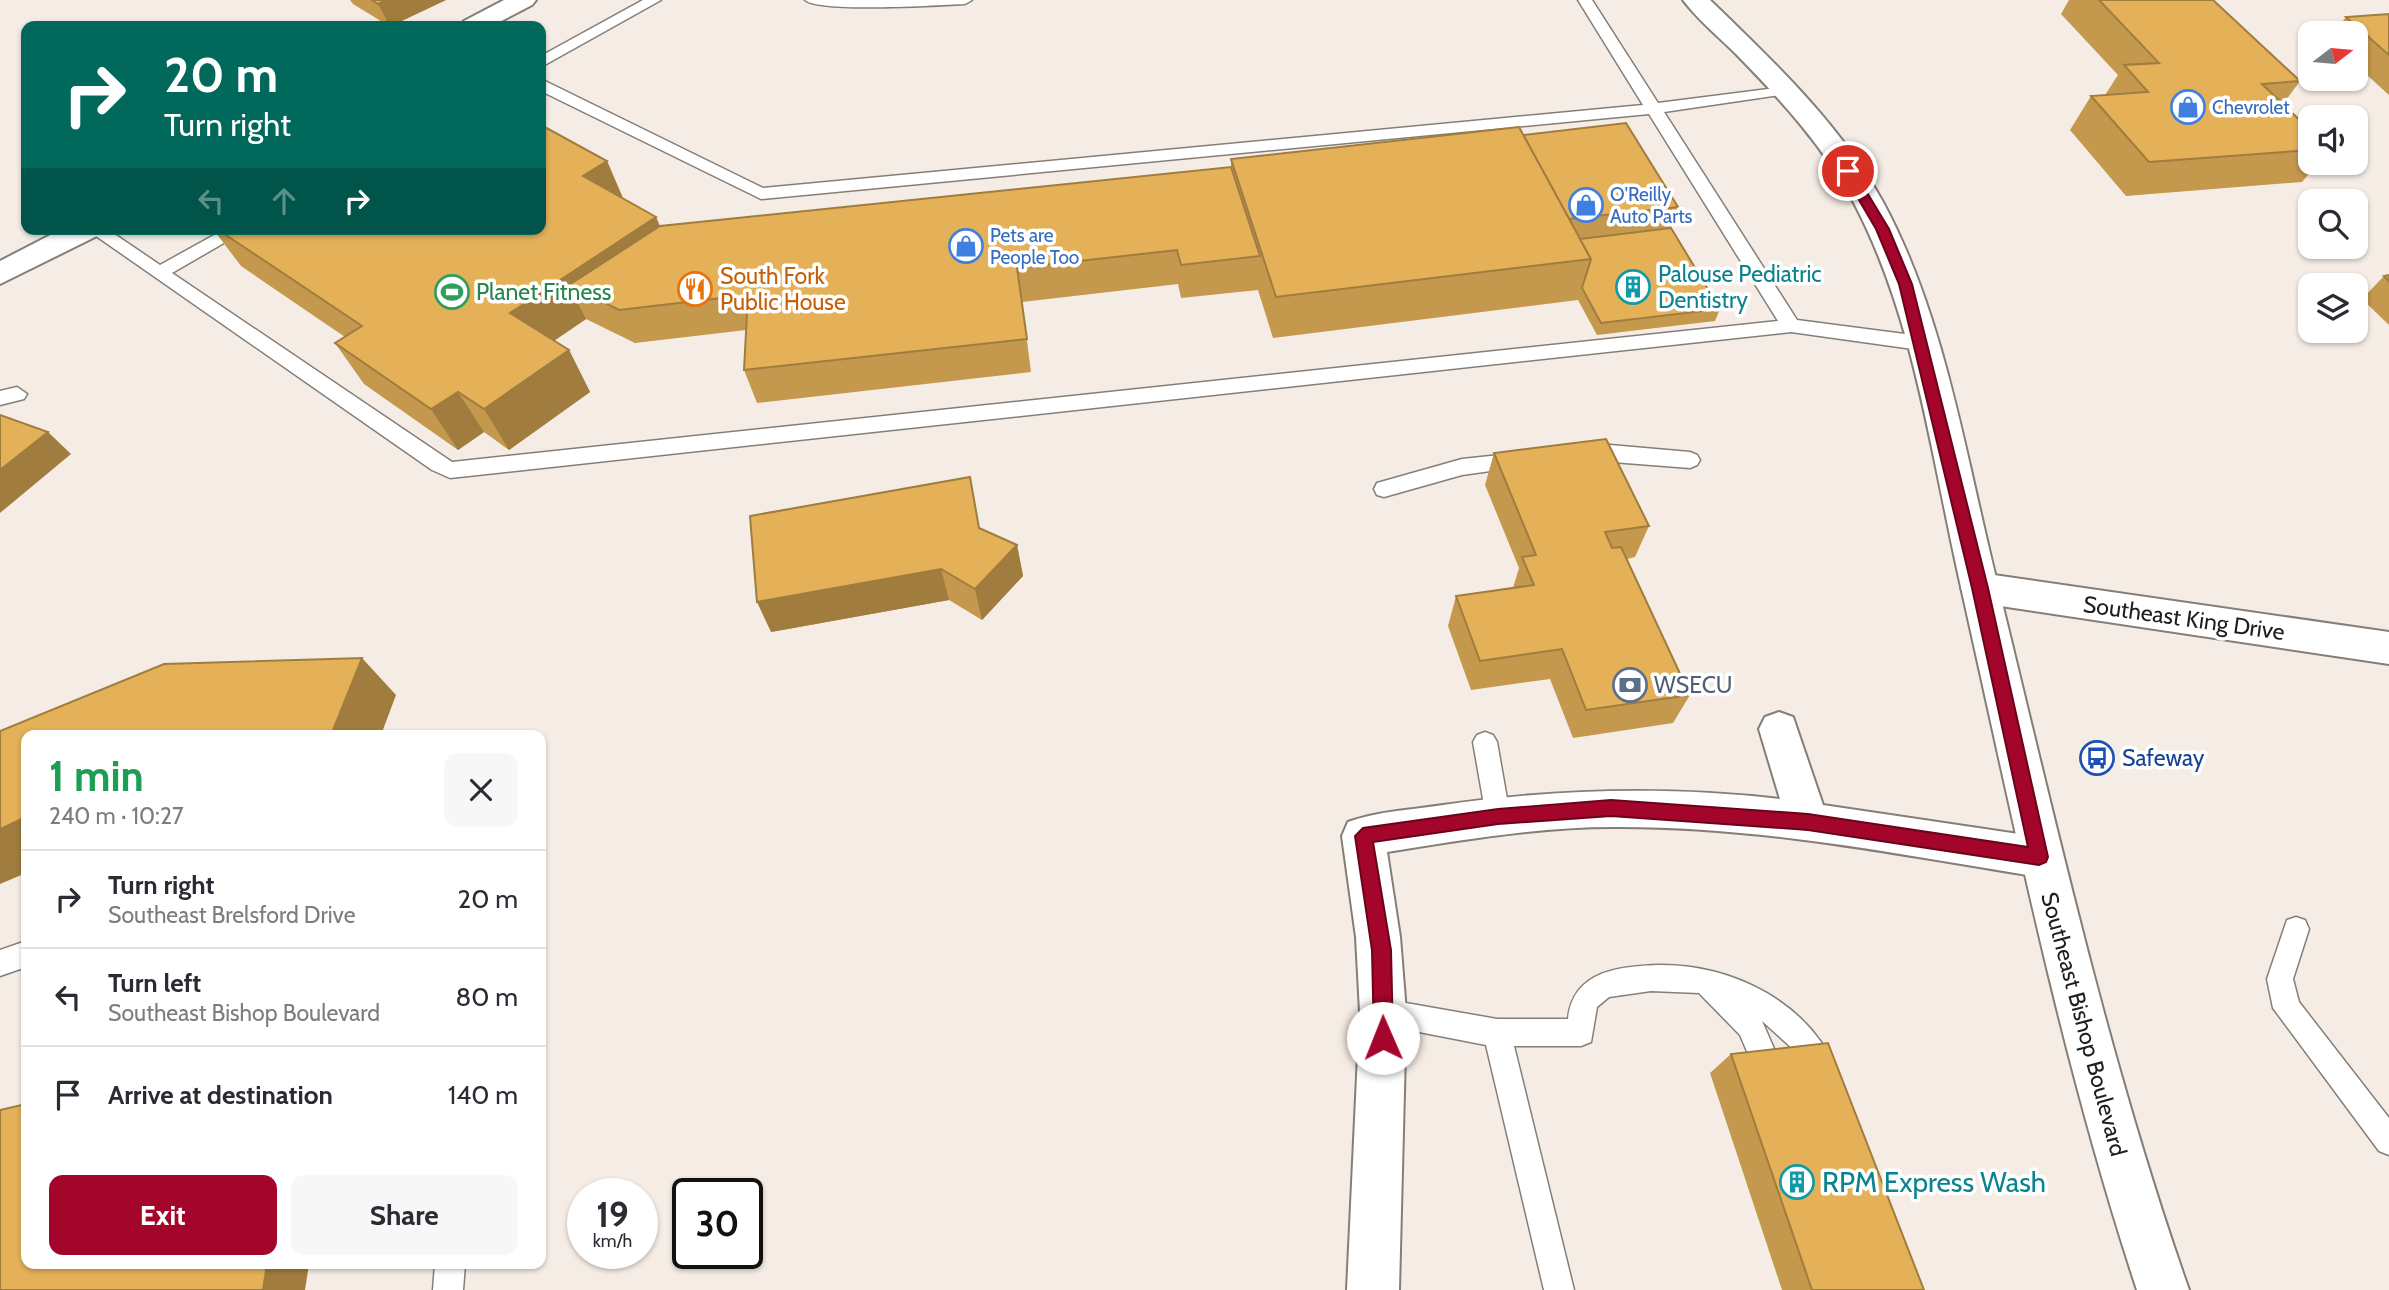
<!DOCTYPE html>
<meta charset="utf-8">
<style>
:root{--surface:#fff;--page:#f7f7f7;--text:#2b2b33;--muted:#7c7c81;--line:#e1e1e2;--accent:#a3062a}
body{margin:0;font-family:Cabin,sans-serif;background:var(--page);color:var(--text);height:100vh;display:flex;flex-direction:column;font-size:26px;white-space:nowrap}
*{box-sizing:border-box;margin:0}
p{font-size:23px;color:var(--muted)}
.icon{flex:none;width:38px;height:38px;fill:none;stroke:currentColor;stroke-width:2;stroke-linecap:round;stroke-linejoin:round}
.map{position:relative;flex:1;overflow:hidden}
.details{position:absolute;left:21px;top:730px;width:525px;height:539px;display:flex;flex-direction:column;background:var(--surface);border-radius:14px;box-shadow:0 2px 5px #0004}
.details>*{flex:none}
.hud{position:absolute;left:21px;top:21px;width:525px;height:214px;border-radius:14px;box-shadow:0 2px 5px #0004;background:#00695c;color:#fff;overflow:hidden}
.needle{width:46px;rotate:74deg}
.tools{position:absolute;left:2298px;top:21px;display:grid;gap:14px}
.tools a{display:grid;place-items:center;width:70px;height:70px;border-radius:14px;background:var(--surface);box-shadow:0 2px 5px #0004;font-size:35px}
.speed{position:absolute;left:567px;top:1178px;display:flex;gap:14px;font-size:35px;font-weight:700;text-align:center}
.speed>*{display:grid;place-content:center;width:91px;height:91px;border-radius:50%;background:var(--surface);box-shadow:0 2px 5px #0004;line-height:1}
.speed small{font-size:18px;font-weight:400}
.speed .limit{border:4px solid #111;border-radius:10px;background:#fff;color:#111}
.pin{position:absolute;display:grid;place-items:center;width:60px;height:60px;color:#fff;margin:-30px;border:4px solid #fff;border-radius:50%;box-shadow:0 2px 7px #0007}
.me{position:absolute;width:77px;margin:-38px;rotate:359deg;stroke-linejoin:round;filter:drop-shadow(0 0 5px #0008)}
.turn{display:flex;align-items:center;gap:24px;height:147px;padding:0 28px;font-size:32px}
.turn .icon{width:91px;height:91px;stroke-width:2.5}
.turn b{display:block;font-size:49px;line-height:60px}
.lanes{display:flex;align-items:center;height:66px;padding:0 28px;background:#0003;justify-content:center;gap:35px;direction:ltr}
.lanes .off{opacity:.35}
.round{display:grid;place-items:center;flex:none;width:74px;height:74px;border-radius:14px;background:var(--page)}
.head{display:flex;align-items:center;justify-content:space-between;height:119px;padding:0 28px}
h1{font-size:42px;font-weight:800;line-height:52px;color:#1e9e55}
.action{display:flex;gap:14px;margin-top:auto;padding:14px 28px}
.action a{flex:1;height:80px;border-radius:14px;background:var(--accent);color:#fff;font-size:28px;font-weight:800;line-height:80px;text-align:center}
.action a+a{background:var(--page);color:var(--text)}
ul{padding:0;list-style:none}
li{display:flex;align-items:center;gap:21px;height:98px;padding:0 28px;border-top:2px solid var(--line)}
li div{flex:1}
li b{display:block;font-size:26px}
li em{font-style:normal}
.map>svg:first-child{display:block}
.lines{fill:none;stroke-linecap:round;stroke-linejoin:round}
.service-casing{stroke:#857e77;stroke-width:3}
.minor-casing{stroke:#857e77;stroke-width:4}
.tertiary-casing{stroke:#857e77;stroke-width:4}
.service{fill:#fff;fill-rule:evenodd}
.minor{fill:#fff;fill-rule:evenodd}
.tertiary{fill:#fff;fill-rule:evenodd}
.wall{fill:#c4984d}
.shaded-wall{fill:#a07c3e}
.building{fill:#e4b159;stroke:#a07c3e;stroke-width:2}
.route{fill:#a3062a;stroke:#6a041b;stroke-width:2}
.labels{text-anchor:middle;stroke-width:7;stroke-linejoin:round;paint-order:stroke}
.far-shop-label{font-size:19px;fill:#366cbe;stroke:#fff;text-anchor:start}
.culture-label{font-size:23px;fill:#0d838f;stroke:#fff;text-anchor:start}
.food-label{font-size:23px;fill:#c56008;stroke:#fff;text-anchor:start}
.leisure-label{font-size:23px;fill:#27864d;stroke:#fff;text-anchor:start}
.street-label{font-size:23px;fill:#201d1a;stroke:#fff}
.service-label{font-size:23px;fill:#4e5e75;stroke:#fff;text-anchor:start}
.transit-label{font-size:23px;fill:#164399;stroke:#fff;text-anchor:start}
.near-culture-label{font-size:28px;fill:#0d838f;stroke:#fff;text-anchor:start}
</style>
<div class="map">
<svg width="2389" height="1290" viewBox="0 0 2389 1290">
<rect width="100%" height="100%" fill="#f5ede5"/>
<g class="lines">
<g class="service-casing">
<g id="service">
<polygon points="643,0 661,0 541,67 541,56"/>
<path d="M805,0H972L965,4C939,5 819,13 805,0Z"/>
<polygon points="1578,0 1592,0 1658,103 1792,86 1794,89 1786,94 1664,112 1797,320 1920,336 1930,343 1927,348 1920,350 1791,332 450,478 432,470 86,229 107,229 160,265 225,229 248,229 172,273 452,462 1778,321 1649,114 761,199 541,91 541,80 547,82 763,188 1643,105"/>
<polygon points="17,387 27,394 24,399 0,405 0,391"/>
<polygon points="1610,445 1690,452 1697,455 1700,460 1697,465 1690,468 1574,459 1571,454 1574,449"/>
<polygon points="1519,453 1526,456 1529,461 1526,466 1462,475 1384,497 1377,495 1374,489 1377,483 1462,459"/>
<polygon points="1485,732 1493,735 1497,742 1510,816 1507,824 1498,827 1489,824 1486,816 1473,742 1477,735"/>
<polygon points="2296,917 2305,920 2309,929 2293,979 2299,1002 2389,1118 2389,1155 2379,1151 2273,1008 2267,979 2287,920"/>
<polygon points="26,941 26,967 0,976 0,950"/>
<path d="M1661,965C1733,965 1808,1002 1837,1071L1833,1081L1823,1085L1813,1081L1794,1050L1762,1021L1782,1067L1778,1077L1768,1081L1758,1077L1740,1035L1699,993L1651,991L1609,997L1597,1007L1591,1042L1581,1046H1514L1574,1290H1544L1486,1045L1383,1025L1373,1021L1369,1012L1373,1003L1383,999L1497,1019H1568C1573,970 1621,966 1661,965Z"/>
<polygon points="435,1264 465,1264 463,1290 433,1290"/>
</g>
</g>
<g class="minor-casing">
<g id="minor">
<polygon points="504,0 536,0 532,5 492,26 460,26 464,21"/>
<polygon points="62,229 101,229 97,236 0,284 0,261"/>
<polygon points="1980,573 2389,632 2389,664 1980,603 1967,598 1961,588 1967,578"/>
<path d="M1779,712L1793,717L1823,805L2039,837L2054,843L2060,857L2054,871L2039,877C1898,854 1757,826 1613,827C1537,827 1462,840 1387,852L1400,937L1406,1012L1399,1290H1347L1360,1012L1356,937L1342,836L1348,822C1378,811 1411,810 1443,805C1556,789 1667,786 1780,799L1759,729L1765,717Z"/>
</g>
</g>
<g class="tertiary-casing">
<path id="tertiary" d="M1683,0H1710C1774,62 1840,124 1883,202C1945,317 1965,453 1996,578C2055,818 2107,1057 2189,1290H2137C2060,1057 2013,818 1959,578C1931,453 1914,317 1854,203C1824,147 1781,100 1737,55C1719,37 1698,20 1683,0Z"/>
</g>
<use href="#service" class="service"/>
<use href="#minor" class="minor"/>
<use href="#tertiary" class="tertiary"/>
</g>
<g class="wall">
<polygon points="350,0 446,0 391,26 389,26 353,4"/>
<polygon points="2069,0 2213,0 2300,81 2283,104 2310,130 2310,163 2318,163 2302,182 2126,196 2070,130 2091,96 2105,95 2118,75 2061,14"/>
<polygon points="2389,14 2389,95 2356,65 2356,33 2334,33 2346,17"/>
<polygon points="1523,135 1678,207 1671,228 1720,309 1715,321 1597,335 1578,300 1273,338 1258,290 1181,298 1178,284 1022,302 1031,372 757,403 744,370 746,330 635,343 586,319 554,341 569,350 590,392 509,450 484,432 458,450 364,384 335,343 345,337 241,266 213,229 541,229 607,161 623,198 656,217 660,226 1231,167 1231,159"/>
<polygon points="2389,275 2389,325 2362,299 2384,276"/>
<polygon points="1494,453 1649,526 1635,557 1627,559 1690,695 1673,723 1573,738 1550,679 1471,690 1448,626 1456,596 1513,588 1519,568 1485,485"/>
<polygon points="980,528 1017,545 1023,576 982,620 949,600 771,632"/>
<polygon points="1731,1054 1924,1290 1782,1290 1710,1073"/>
</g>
<g class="shaded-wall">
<polygon points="386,0 446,0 391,26 390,26 378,4"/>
<polygon points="607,161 625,203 583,176"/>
<polygon points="656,217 673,259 569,285 586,319 533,355 510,313"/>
<polygon points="569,350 590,392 509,450 484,409"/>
<polygon points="458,392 484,432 458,450 431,409"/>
<polygon points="48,432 71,454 0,513 0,470"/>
<polygon points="1017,545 1023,576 982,620 975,589"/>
<polygon points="941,569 949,600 771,632 757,602"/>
<polygon points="362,658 396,695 381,735 331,735"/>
<polygon points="26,817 26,873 0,884 0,829"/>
<polygon points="267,1264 309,1264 305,1290 263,1290"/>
</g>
<g class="building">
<polygon points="372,0 386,0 378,4"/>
<polygon points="2099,0 2213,0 2300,81 2262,84 2310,130 2310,150 2149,162 2091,96 2148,92 2124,65 2159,63"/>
<polygon points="2389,14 2389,55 2346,17"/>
<polygon points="1626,123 1678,207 1569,219 1523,135"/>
<polygon points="541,125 607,161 583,176 656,217 510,313 569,350 484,409 458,392 431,409 335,343 362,326 217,229 541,229"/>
<polygon points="1519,127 1591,259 1276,297 1231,159"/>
<polygon points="1231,167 1260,256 1181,265 1177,250 1017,268 1027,339 744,370 748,295 619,310 569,285 660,226"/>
<polygon points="1671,228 1720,309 1601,323 1582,288 1591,259 1580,239"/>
<polygon points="2389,275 2389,281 2384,276"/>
<polygon points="0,415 48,432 0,470"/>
<polygon points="1606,439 1649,526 1605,532 1612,548 1621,547 1690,695 1586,710 1562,649 1480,661 1456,596 1534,585 1522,557 1536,555 1494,453"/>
<polygon points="970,477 979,528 1017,545 975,589 941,569 757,602 750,516"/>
<polygon points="362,658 331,735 26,735 26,817 0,829 0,731 164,664"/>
<polygon points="1828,1043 1924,1290 1812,1290 1731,1054"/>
<polygon points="26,1104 26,1264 267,1264 263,1290 0,1290 0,1110"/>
</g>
<polygon class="route" points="1844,168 1854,171 1889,229 1912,284 1988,588 2048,857 2046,862 2039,865 1808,830 1611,816 1498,824 1373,842 1391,950 1393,1038 1390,1045 1383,1048 1377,1045 1374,1038 1372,950 1355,836 1363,828 1498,809 1611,800 1808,814 2028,847 1972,588 1899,284 1876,229 1842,171"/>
<defs>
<g id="shop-ring" transform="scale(1.75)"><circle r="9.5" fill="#fff" stroke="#3f7fe0" stroke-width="1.5"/><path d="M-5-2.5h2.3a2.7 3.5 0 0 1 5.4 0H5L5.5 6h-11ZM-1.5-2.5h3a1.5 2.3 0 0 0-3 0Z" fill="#3f7fe0"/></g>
<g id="building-ring" transform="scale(1.75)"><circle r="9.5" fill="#fff" stroke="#0f9aa8" stroke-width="1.5"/><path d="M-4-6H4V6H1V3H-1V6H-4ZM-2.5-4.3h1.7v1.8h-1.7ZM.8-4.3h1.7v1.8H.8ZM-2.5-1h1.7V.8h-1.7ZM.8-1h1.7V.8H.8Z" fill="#0f9aa8"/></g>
<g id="restaurant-ring" transform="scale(1.75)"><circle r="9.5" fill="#fff" stroke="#e8710a" stroke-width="1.5"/><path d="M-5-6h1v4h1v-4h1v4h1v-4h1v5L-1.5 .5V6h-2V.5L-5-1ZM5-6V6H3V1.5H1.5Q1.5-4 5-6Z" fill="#e8710a"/></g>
<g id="stadium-ring" transform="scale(1.75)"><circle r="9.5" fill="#fff" stroke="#2e9e5b" stroke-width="1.5"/><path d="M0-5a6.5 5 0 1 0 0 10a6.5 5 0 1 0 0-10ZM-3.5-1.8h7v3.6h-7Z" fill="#2e9e5b"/></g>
<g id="bank-ring" transform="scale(1.75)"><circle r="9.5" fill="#fff" stroke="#5c6f8a" stroke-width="1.5"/><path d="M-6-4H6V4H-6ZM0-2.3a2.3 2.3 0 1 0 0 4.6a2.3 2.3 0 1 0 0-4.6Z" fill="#5c6f8a"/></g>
<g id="bus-ring" transform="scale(1.75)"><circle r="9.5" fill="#fff" stroke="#1a4fb4" stroke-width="1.5"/><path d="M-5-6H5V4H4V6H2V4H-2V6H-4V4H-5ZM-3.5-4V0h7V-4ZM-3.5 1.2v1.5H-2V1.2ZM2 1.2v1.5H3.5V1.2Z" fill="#1a4fb4"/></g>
</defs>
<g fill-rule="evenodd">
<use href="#shop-ring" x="2188" y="107"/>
<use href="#shop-ring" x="1586" y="205"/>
<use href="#shop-ring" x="966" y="246"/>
<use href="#building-ring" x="1633" y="287"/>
<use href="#restaurant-ring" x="695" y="289"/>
<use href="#stadium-ring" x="452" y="292"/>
<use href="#bank-ring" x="1630" y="685"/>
<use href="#bus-ring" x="2097" y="758"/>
<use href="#building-ring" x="1797" y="1182"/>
</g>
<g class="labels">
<g class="far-shop-label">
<text x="2212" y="114">Chevrolet</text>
<text x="1610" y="201">O'Reilly<tspan x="1610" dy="22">Auto Parts</tspan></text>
<text x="990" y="242">Pets are<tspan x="990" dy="22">People Too</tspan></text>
</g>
<g class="culture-label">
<text x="1658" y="282">Palouse Pediatric<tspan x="1658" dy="26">Dentistry</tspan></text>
</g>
<g class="food-label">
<text x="720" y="284">South Fork<tspan x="720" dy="26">Public House</tspan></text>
</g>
<g class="leisure-label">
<text x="476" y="300">Planet Fitness</text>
</g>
<g class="street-label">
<text transform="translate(2184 618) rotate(8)" y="8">Southeast King Drive</text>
<text transform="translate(2084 1024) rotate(75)" y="8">Southeast Bishop Boulevard</text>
</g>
<g class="service-label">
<text x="1654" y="693">WSECU</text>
</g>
<g class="transit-label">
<text x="2122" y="766">Safeway</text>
</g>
<g class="near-culture-label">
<text x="1822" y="1192">RPM Express Wash</text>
</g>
</g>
</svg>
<div class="tools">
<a><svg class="needle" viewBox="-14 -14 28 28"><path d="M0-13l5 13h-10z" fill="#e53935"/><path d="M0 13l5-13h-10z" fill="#7c7c81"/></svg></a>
<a><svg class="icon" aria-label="sound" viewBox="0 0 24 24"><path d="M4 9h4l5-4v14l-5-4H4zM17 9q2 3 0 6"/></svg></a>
<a><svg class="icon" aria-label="search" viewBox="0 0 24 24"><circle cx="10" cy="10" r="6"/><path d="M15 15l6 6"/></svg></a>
<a><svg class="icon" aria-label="layers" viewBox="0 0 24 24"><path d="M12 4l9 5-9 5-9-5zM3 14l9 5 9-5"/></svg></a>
</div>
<div class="speed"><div>19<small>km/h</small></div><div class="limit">30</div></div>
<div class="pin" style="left:1848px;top:171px;background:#d93025"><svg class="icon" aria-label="arrive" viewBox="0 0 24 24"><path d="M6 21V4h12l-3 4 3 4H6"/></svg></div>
<svg class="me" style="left:1383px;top:1038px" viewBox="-20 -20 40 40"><circle r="19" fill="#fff"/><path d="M0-13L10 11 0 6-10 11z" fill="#a3062a"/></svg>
<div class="hud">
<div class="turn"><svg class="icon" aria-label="right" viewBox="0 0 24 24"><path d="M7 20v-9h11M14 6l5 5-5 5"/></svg><div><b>20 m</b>Turn right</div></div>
<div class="lanes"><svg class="icon off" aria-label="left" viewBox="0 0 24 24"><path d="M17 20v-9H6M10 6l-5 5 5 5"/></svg><svg class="icon off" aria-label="ahead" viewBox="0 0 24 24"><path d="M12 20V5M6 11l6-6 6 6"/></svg><svg class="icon" aria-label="right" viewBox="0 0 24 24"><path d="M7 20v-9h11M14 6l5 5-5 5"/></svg></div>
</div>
<section class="details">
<div class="head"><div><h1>1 min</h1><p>240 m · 10:27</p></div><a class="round"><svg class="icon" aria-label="close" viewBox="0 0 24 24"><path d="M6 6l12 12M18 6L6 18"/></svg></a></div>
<ul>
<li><svg class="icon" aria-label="right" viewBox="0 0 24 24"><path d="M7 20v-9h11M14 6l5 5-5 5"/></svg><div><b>Turn right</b><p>Southeast Brelsford Drive</p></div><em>20 m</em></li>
<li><svg class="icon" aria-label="left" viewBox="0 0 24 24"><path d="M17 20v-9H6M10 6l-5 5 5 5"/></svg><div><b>Turn left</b><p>Southeast Bishop Boulevard</p></div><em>80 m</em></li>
<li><svg class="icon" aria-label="arrive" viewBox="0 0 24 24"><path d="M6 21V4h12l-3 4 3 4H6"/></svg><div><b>Arrive at destination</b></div><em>140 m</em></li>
</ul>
<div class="action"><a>Exit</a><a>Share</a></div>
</section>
</div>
